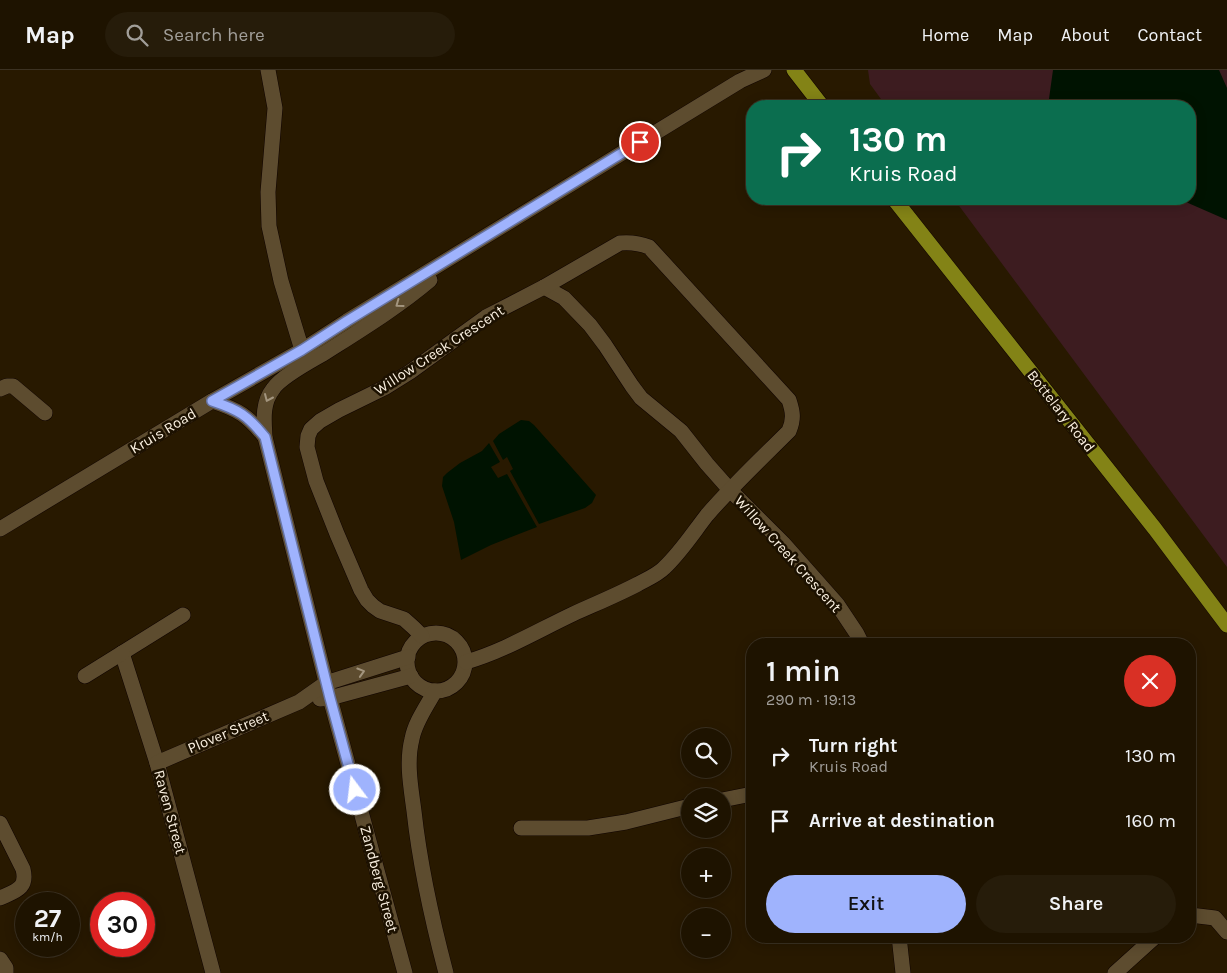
<!DOCTYPE html>
<meta charset="utf-8">
<style>
:root{--surface:#1e1300;--page:#261c0a;--text:#f1f3f6;--muted:#a19e99;--line:#3c3222;--accent:#9fb3fd}
body{margin:0;font-family:Karla,sans-serif;background:var(--page);color:var(--text);height:100vh;display:flex;flex-direction:column;font-size:19px;white-space:nowrap}
*{box-sizing:border-box;margin:0}
p{font-size:16px;color:var(--muted)}
.icon{flex:none;width:28px;height:28px;fill:none;stroke:currentColor;stroke-width:2;stroke-linecap:round;stroke-linejoin:round}
.map{position:relative;flex:1;overflow:hidden}
.details{position:absolute;left:746px;top:568px;width:450px;height:305px;display:flex;flex-direction:column;background:var(--surface);border-radius:20px;box-shadow:0 2px 12px #0003,0 0 0 1px var(--line)}
.details>*{flex:none}
.guide{position:absolute;left:746px;top:30px;width:450px;height:105px;border-radius:20px;box-shadow:0 2px 12px #0003,0 0 0 1px var(--line);background:#0b6e4f;color:#fff;overflow:hidden}
.fabs{position:absolute;left:681px;top:658px;display:grid;gap:10px}
.fabs a{display:grid;place-items:center;width:50px;height:50px;border-radius:50%;background:var(--surface);box-shadow:0 2px 12px #0003,0 0 0 1px var(--line);font-size:25px}
.speed{position:absolute;left:15px;top:822px;display:flex;gap:10px;font-size:25px;font-weight:700;text-align:center}
.speed>*{display:grid;place-content:center;width:65px;height:65px;border-radius:50%;background:var(--surface);box-shadow:0 2px 12px #0003,0 0 0 1px var(--line);line-height:1}
.speed small{font-size:12px;font-weight:400}
.speed .limit{border:8px solid #d22;background:#fff;color:#111}
.pin{position:absolute;display:grid;place-items:center;width:42px;height:42px;color:#fff;margin:-21px;border:2px solid #fff;border-radius:50%;box-shadow:0 1px 5px #0007}
.me{position:absolute;width:55px;margin:-28px;rotate:345deg;stroke-linejoin:round;filter:drop-shadow(0 0 4px #0008)}
.turn{display:flex;align-items:center;gap:18px;height:105px;padding:0 20px;font-size:22px}
.turn .icon{width:65px;height:65px;stroke-width:2.5}
.turn b{display:block;font-size:35px;line-height:42px}
.round{display:grid;place-items:center;flex:none;width:52px;height:52px;border-radius:26px;background:var(--page)}
.head{display:flex;align-items:center;justify-content:space-between;height:85px;padding:0 20px}
h1{font-size:30px;font-weight:600;line-height:38px}
.primary-button{display:flex;gap:10px;margin-top:auto;padding:10px 20px}
.primary-button a{flex:1;height:58px;border-radius:30px;background:var(--accent);color:#111;font-size:20px;font-weight:600;line-height:58px;text-align:center}
.primary-button a+a{background:var(--page);color:var(--text)}
ul{padding:0;list-style:none}
li{display:flex;align-items:center;gap:15px;height:65px;padding:0 20px}
li div{flex:1}
li b{display:block;font-size:19px}
li em{font-style:normal}
header{display:flex;align-items:center;gap:30px;box-sizing:border-box;height:70px;padding:0 25px;background:var(--surface);border-bottom:1px solid var(--line)}
header strong{font-size:24px}
nav{display:flex;gap:28px;margin-inline-start:auto;font-size:18px}
.search{width:350px;height:45px;background:var(--page);display:flex;align-items:center;gap:12px;box-sizing:border-box;padding:0 18px;border-radius:28px;color:var(--muted);font-size:19px}
.map>svg:first-child{display:block}
.green{fill:#3d1c20}
.water{fill:#001301}
.lines{fill:none;stroke-linecap:round;stroke-linejoin:round}
.minor-casing{stroke:#100400;stroke-width:16}
.major-casing{stroke:#100400;stroke-width:16}
.minor{stroke:#5d4c2f;stroke-width:15}
.major{stroke:#838316;stroke-width:15}
.oneway{stroke:#a3957e}
.route-casing{stroke:#6774a4;stroke-width:12}
.route{stroke:#9fb3fd;stroke-width:9}
.labels{text-anchor:middle;stroke-width:5;stroke-linejoin:round;paint-order:stroke}
.street-label{font-size:15px;fill:#f9efdf;stroke:#1c1100}
</style>
<header>
<strong>Map</strong>
<div class="search"><svg class="icon" aria-label="search" viewBox="0 0 24 24"><circle cx="10" cy="10" r="6"/><path d="M15 15l6 6"/></svg>Search here</div>
<nav><a>Home</a><a>Map</a><a>About</a><a>Contact</a></nav>
</header>
<div class="map">
<svg width="1227" height="903" viewBox="0 0 1227 903">
<rect width="100%" height="100%" fill="#281900"/>
<polygon class="green" points="868,0 1227,0 1227,497 954,129 1190,129 1190,36 886,36 870,14"/>
<g class="water">
<polygon points="1053,0 1219,0 1227,18 1227,150 1179,129 1190,129 1190,36 1048,36"/>
<polygon points="521,350 529,351 534,355 596,425 592,433 585,438 539,454 510,401 513,399 507,387 503,390 493,371 499,364"/>
<polygon points="489,373 500,392 491,397 498,408 507,404 537,457 491,475 461,490 454,452 442,416 443,407 447,403 460,393 482,381"/>
</g>
<g class="lines">
<g class="minor-casing">
<g id="minor">
<polyline points="268,0 275,38 268,122 269,156 281,211 302,280"/>
<polyline points="0,319 7,316 13,316 45,343"/>
<path d="M212,331C239,340 247,345 265,367"/>
<polyline points="0,459 212,331 302,280 347,251 740,11 764,0"/>
<polyline points="183,545 122,583 157,693 213,903"/>
<circle cx="436" cy="592" r="29"/>
<polyline points="422,566 414,558 404,549 380,541 373,536 367,530 361,520 337,464 316,411 307,377 308,366 311,359 320,351 339,340 386,317 410,302 486,247 544,217 564,228 590,255 605,275 632,316 641,328 681,361 707,394 730,420 783,473 837,534 857,564 862,574"/>
<path d="M466,592C504,581 537,561 573,544C595,534 617,525 638,514C647,509 657,505 664,498C681,482 693,463 707,445C733,415 762,388 789,361C794,349 793,342 789,330L649,177C639,173 631,172 620,173L544,217"/>
<polyline points="85,606 122,583"/>
<path d="M435,621C427,636 415,652 412,669C406,692 411,718 414,741C420,796 432,850 446,903"/>
<polyline points="320,629 330,628 411,606"/>
<polyline points="157,693 299,632 326,613 408,587"/>
<polyline points="722,730 752,724"/>
<path d="M0,753L23,799C28,819 15,821 0,828"/>
<polyline points="521,758 588,758 626,752 690,736"/>
<polyline points="1190,845 1215,848 1227,862"/>
<polyline points="899,866 903,903"/>
<polyline points="0,889 6,898 6,903"/>
<path d="M405,903L330,628L265,367C264,350 262,333 273,319C281,307 309,292 323,284C359,261 397,238 430,210"/>
<polyline points="1115,903 1156,866"/>
</g>
</g>
<g class="major-casing">
<g id="major">
<polyline points="794,0 822,36"/>
<polyline points="894,129 1155,459 1227,555"/>
</g>
</g>
<use href="#minor" class="minor"/>
<use href="#major" class="major"/>
</g>
<defs><path id="oneway-chevron" d="M-2-3.5L2.5 0L-2 3.5" fill="none" stroke-width="1.6" stroke-linecap="round" stroke-linejoin="round" transform="scale(1.25)"/></defs>
<g class="oneway">
<use href="#oneway-chevron" transform="translate(399 234) rotate(144)"/>
<use href="#oneway-chevron" transform="translate(268 328) rotate(114)"/>
<use href="#oneway-chevron" transform="translate(361 602) rotate(-17)"/>
</g>
<g class="lines">
<g class="route-casing">
<path id="route" d="M355,720L330,628L265,367C247,345 239,340 212,331L302,280L347,251L640,72"/>
</g>
<use href="#route" class="route"/>
</g>
<g class="labels">
<g class="street-label">
<text transform="translate(439 280) rotate(-33)" y="5">Willow Creek Crescent</text>
<text transform="translate(1061 341) rotate(52)" y="5">Bottelary Road</text>
<text transform="translate(163 361) rotate(-31)" y="5">Kruis Road</text>
<text transform="translate(788 484) rotate(48)" y="5">Willow Creek Crescent</text>
<text transform="translate(228 662) rotate(-23)" y="5">Plover Street</text>
<text transform="translate(170 742) rotate(75)" y="5">Raven Street</text>
<text transform="translate(379 809) rotate(75)" y="5">Zandberg Street</text>
</g>
</g>
</svg>
<div class="fabs">
<a><svg class="icon" aria-label="search" viewBox="0 0 24 24"><circle cx="10" cy="10" r="6"/><path d="M15 15l6 6"/></svg></a>
<a><svg class="icon" aria-label="layers" viewBox="0 0 24 24"><path d="M12 4l9 5-9 5-9-5zM3 14l9 5 9-5"/></svg></a>
<a>+</a>
<a>−</a>
</div>
<div class="speed"><div>27<small>km/h</small></div><div class="limit">30</div></div>
<div class="pin" style="left:640px;top:72px;background:#d93025"><svg class="icon" aria-label="arrive" viewBox="0 0 24 24"><path d="M6 21V4h12l-3 4 3 4H6"/></svg></div>
<svg class="me" style="left:355px;top:720px" viewBox="-20 -20 40 40"><circle r="17" fill="#9fb3fd" stroke="#fff" stroke-width="3"/><path d="M0-11L8 9 0 5-8 9z" fill="#fff"/></svg>
<div class="guide">
<div class="turn"><svg class="icon" aria-label="right" viewBox="0 0 24 24"><path d="M7 20v-9h11M14 6l5 5-5 5"/></svg><div><b>130 m</b>Kruis Road</div></div>
</div>
<section class="details">
<div class="head"><div><h1>1 min</h1><p>290 m · 19:13</p></div><a class="round" style="background:#d93025;color:#fff"><svg class="icon" aria-label="close" viewBox="0 0 24 24"><path d="M6 6l12 12M18 6L6 18"/></svg></a></div>
<ul>
<li><svg class="icon" aria-label="right" viewBox="0 0 24 24"><path d="M7 20v-9h11M14 6l5 5-5 5"/></svg><div><b>Turn right</b><p>Kruis Road</p></div><em>130 m</em></li>
<li><svg class="icon" aria-label="arrive" viewBox="0 0 24 24"><path d="M6 21V4h12l-3 4 3 4H6"/></svg><div><b>Arrive at destination</b></div><em>160 m</em></li>
</ul>
<div class="primary-button"><a>Exit</a><a>Share</a></div>
</section>
</div>
